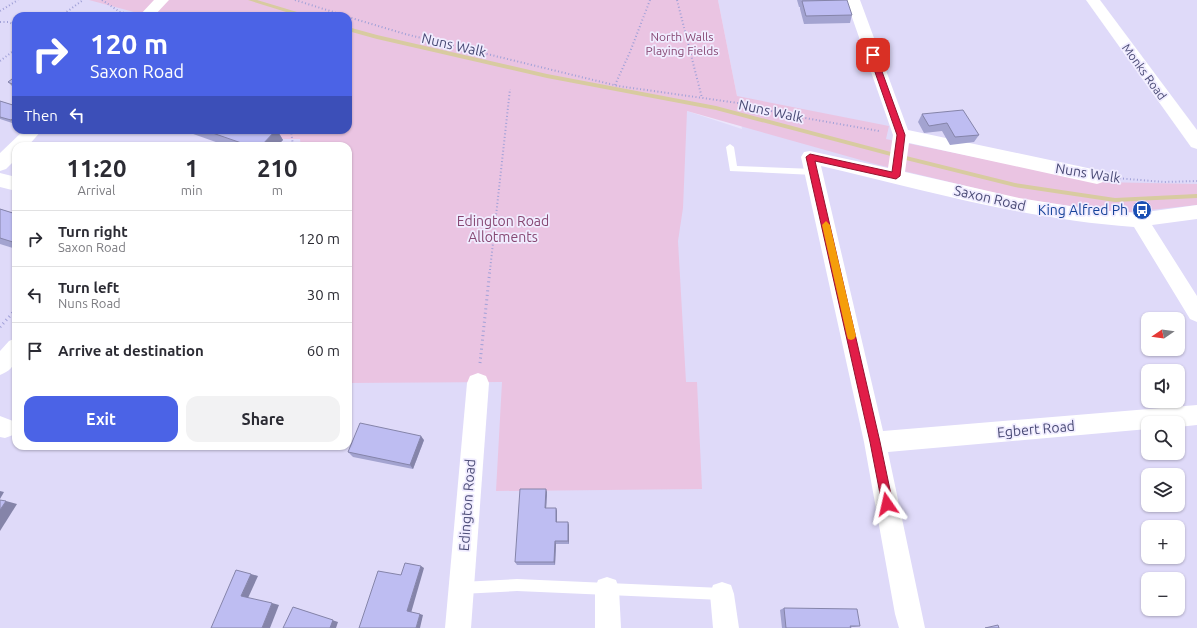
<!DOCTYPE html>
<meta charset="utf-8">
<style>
:root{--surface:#fff;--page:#f2f2f3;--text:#2b2b33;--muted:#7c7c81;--line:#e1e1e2;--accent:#4b63e6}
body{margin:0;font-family:Ubuntu,sans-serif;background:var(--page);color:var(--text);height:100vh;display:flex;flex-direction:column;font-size:15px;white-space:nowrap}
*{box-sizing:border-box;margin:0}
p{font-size:13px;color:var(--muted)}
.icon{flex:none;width:22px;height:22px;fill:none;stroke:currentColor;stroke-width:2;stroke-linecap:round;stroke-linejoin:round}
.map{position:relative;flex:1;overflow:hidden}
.side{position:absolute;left:12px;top:142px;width:340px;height:308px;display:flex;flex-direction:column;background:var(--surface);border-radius:12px;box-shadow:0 1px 3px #0004}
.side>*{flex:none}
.top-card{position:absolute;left:12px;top:12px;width:340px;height:122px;border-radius:12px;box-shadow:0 1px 3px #0004;background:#4b63e6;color:#fff;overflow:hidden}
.needle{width:26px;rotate:257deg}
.tools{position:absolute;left:1141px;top:312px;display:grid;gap:8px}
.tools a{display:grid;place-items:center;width:44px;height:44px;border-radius:8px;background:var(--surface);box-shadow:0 1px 3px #0004;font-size:20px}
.pin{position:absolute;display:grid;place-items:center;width:34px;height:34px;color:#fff;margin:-17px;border-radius:8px;box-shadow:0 2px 6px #0006}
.me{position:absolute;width:44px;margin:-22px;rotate:349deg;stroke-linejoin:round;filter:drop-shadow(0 0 3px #0008)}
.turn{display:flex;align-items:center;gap:14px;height:84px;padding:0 12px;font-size:18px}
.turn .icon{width:52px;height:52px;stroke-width:2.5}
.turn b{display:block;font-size:28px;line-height:34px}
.then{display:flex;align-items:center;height:38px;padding:0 12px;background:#0003;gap:8px;font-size:15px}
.eta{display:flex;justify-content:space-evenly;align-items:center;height:68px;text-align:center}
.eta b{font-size:24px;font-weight:700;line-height:28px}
.cta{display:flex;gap:8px;margin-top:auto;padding:8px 12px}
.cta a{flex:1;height:46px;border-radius:12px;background:var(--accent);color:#fff;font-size:16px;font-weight:700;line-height:46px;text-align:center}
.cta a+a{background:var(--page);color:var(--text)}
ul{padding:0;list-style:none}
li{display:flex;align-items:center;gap:12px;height:56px;padding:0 12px;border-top:1px solid var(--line)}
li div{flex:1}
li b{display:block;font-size:15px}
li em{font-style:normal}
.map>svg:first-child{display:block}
.residential{fill:#dfdaf9;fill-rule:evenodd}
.green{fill:#eac4e2}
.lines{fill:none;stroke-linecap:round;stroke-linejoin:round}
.stream{fill:#d8cba0;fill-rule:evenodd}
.path-far1{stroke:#a0a0d7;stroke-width:2;stroke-dasharray:1 2.5;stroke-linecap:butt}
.path{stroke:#a0a0d7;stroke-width:3;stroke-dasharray:1 3.5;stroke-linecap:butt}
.lane{fill:#fff;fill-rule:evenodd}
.street{fill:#fff;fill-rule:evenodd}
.wall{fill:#a3a3d0}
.shaded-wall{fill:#8584a9}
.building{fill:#bebdf2;stroke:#8584a9}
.route{fill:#e11d48;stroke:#92132f}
.slow{fill:#f59e0b}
.labels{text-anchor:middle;stroke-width:3.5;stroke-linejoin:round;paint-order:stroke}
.far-park-label{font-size:12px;fill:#874873;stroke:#f0ecff}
.far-street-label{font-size:12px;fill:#4a4b76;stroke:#f0ecff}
.street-label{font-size:14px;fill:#4a4b76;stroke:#f0ecff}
.transit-label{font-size:14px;fill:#164399;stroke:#f0ecff;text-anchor:end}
.park-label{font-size:14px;fill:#874873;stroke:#f0ecff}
</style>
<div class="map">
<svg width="1197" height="628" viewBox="0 0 1197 628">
<rect width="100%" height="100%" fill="#ebe6fc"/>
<path class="residential" d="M0,0H227L278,16H16V130H348L687,111L742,129L737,96L718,0H1197V628H0ZM16,146H348V446H16ZM1148,319H1178V349H1148ZM1148,371H1178V401H1148ZM1148,423H1178V453H1148ZM1148,475H1178V505H1148ZM1148,527H1178V557H1148ZM1148,579H1178V609H1148Z"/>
<polygon class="green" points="89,0 718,0 737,96 889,126 886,139 1098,182 1197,184 1197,205 1122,213 1020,199 875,164 687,111 683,208 678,241 686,382 697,382 702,489 496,491 502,382 348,383 348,146 301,146 300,139 284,139 260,130 348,130 348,16 128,16 134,12"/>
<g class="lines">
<g class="stream">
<polygon points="248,0 257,0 307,15 308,16 299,16"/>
<polygon points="348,27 377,35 547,74 716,106 906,156 1015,183 1115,198 1197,194 1197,198 1115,202 1015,187 906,160 716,110 547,78 377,39 348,31"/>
</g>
<g class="path-far1">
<polyline points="102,0 120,12 129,14"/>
<polyline points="295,0 346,16"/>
<polyline points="677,0 702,98"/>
<polyline points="0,11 18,0"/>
<polyline points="61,16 83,0"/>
<polyline points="348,17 405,34 618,86 738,103 788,115 879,131"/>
<polyline points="0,22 8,22 16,25"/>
<polyline points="0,61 16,49"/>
<polyline points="615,85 630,52 650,0"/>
<polyline points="291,130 293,146"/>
<polyline points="1116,178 1164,182 1197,181"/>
<polyline points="490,270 510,89"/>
</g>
<g class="path">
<polyline points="0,327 16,309"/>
<polyline points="480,363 490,269"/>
</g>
<g class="lane">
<polygon points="730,144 734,147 737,166 814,169 818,172 814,175 730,171 726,147"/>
<polygon points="517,579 722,588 726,590 728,594 726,598 722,600 517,591 461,594 457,592 455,588 457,584 461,582"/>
</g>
<g class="street">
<polygon points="154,0 169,0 154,16 139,16"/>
<path d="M846,0H860L908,130L1097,170L1103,172L1106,177L1103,182L1097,184L909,143L905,172L1019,198L1095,210L1139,213L1197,205V219L1152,225L1197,296V322L1190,319L1134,227C1027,220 924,190 821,166L883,431L1197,405V425L1178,427V423H1148V429L888,452L925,628H899L895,614L864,442L801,157L804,152L810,151L888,168L893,135Z"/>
<polygon points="1086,0 1100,0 1197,130 1197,149 1191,147"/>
<polygon points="24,130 42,130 28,146 16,146 16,159 6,169 0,171 0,153"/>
<polygon points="0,173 16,177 16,191 0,187"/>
<path d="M16,338C16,355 19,368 0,375V351L9,341Z"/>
<polygon points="478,373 486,376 489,383 471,628 445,628 467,383 470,376"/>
<polygon points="0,416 13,421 16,428 13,435 5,438 0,437"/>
<polygon points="607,577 616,580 619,589 621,628 595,628 595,589 598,580"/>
<polygon points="722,582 731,585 734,594 739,628 713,628 710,594 713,585"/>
</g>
</g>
<g class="wall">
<polygon points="797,0 846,0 852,15 850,23 804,24 800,9 800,7 799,7"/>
<polygon points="16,76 16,90 8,82"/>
<polygon points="0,101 16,106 16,123 15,124 0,119"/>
<polygon points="922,114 979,135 974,142 950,145 942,131 924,133 918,122"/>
<polygon points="182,130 277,130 283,140 277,146 227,146"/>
<polygon points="0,209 16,214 16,249 0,244"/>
<polygon points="424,440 413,469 353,457 348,452"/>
<polygon points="547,492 546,508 556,508 557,511 557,522 569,525 569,544 556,544 555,565 517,565 515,562"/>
<polygon points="784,608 860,626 854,627 851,627 851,628 782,628 780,610"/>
</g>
<g class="shaded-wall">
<polygon points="16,116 16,123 15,124 11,120"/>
<polygon points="276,130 277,130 283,140 277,146 261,146"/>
<polygon points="421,436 424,440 413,469 410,465"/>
<polygon points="546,489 547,492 546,511 545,508"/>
<polygon points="0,491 4,492 0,499"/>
<polygon points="6,501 17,504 0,531 0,510"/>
<polygon points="556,508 557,511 557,525 556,522"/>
<polygon points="568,522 569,525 569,544 568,541"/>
<polygon points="555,541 556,544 555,565 554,562"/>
<polygon points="421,566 424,568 411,613 407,611"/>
<polygon points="251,574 258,576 248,598 241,596"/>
<polygon points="272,603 279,605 270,628 262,628"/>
<polygon points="293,607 338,622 336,628 330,628"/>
<polygon points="420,614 423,615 420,628 416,628"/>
</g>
<g class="building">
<polygon points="847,0 852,15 806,16 802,1"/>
<polygon points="16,76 16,86 8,82"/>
<polygon points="0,101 16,106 16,116 11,120 0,117"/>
<polygon points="963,110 979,135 955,137 947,123 929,126 922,114"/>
<polygon points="204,130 276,130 261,146 250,146"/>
<polygon points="0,209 16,214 16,243 0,238"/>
<polygon points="360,423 421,436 410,465 348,452"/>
<polygon points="520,489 546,489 545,508 556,508 556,522 568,522 568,541 555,541 554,562 515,562"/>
<polygon points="0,500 6,501 0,510"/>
<polygon points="405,563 421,566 407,611 420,614 416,628 359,628 378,571 401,575"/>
<polygon points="236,570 251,574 241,596 272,603 262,628 211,628"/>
<polygon points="293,607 333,620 330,628 283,628"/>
<polygon points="784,608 857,609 860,626 850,626 851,628 786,628"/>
<polygon points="998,625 999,628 985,628"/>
</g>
<polygon class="route" points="870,53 875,53 876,55 905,135 900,176 896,179 815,161 880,442 893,504 891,508 887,510 884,508 882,504 870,442 806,157 810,154 892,172 897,135 869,55"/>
<polygon class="slow" points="826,221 830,225 856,336 854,339 851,340 848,339 847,336 822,225"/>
<defs>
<g id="bus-disc" transform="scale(1)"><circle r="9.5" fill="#1a4fb4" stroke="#f0ecff"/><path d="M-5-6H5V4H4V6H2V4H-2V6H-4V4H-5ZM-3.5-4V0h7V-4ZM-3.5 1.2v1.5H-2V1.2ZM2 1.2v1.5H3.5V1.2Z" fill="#fff"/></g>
</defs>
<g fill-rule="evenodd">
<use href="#bus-disc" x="1142" y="210"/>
</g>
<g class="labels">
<g class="far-park-label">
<text x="682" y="41">North Walls<tspan x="682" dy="14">Playing Fields</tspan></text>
</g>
<g class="far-street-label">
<text transform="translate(1144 72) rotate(54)" y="4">Monks Road</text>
</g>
<g class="street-label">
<text transform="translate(454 45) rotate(13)" y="5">Nuns Walk</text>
<text transform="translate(771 111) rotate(12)" y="5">Nuns Walk</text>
<text transform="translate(1088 173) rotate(9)" y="5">Nuns Walk</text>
<text transform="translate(990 198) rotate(13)" y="5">Saxon Road</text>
<text transform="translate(1036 429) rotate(-5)" y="5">Egbert Road</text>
<text transform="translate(467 505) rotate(-86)" y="5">Edington Road</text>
</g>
<g class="transit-label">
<text x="1128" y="215">King Alfred Ph</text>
</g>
<g class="park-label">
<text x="503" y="226">Edington Road<tspan x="503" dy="16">Allotments</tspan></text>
</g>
</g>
</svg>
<div class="tools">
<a><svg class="needle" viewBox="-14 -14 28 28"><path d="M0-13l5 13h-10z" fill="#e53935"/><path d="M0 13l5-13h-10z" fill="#7c7c81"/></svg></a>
<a><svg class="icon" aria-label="sound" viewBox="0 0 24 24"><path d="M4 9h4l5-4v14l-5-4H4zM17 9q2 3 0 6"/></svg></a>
<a><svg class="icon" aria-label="search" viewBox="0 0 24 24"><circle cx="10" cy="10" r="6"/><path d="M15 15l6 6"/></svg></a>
<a><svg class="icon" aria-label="layers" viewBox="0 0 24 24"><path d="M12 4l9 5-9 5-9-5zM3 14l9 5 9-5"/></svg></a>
<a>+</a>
<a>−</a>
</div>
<div class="pin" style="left:873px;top:55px;background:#d93025"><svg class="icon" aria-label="arrive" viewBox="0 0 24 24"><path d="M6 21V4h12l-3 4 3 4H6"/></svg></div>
<svg class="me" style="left:887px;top:504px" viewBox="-20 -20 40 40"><path d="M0-17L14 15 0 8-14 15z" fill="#e11d48" stroke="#fff" stroke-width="4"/></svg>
<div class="top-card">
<div class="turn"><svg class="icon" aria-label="right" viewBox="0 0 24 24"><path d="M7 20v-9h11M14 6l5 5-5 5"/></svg><div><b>120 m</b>Saxon Road</div></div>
<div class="then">Then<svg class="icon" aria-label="left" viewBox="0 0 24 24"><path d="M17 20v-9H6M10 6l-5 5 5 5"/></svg></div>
</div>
<section class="side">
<div class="eta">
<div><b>11:20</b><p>Arrival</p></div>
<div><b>1</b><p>min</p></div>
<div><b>210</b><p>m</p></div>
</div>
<ul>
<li><svg class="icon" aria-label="right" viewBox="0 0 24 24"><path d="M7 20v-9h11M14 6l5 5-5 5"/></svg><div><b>Turn right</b><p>Saxon Road</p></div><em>120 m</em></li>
<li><svg class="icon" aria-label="left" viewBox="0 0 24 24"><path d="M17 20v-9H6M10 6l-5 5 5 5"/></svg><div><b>Turn left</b><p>Nuns Road</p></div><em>30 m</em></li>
<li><svg class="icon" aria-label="arrive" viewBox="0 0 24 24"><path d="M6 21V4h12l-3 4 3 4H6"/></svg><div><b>Arrive at destination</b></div><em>60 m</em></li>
</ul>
<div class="cta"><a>Exit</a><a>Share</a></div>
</section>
</div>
